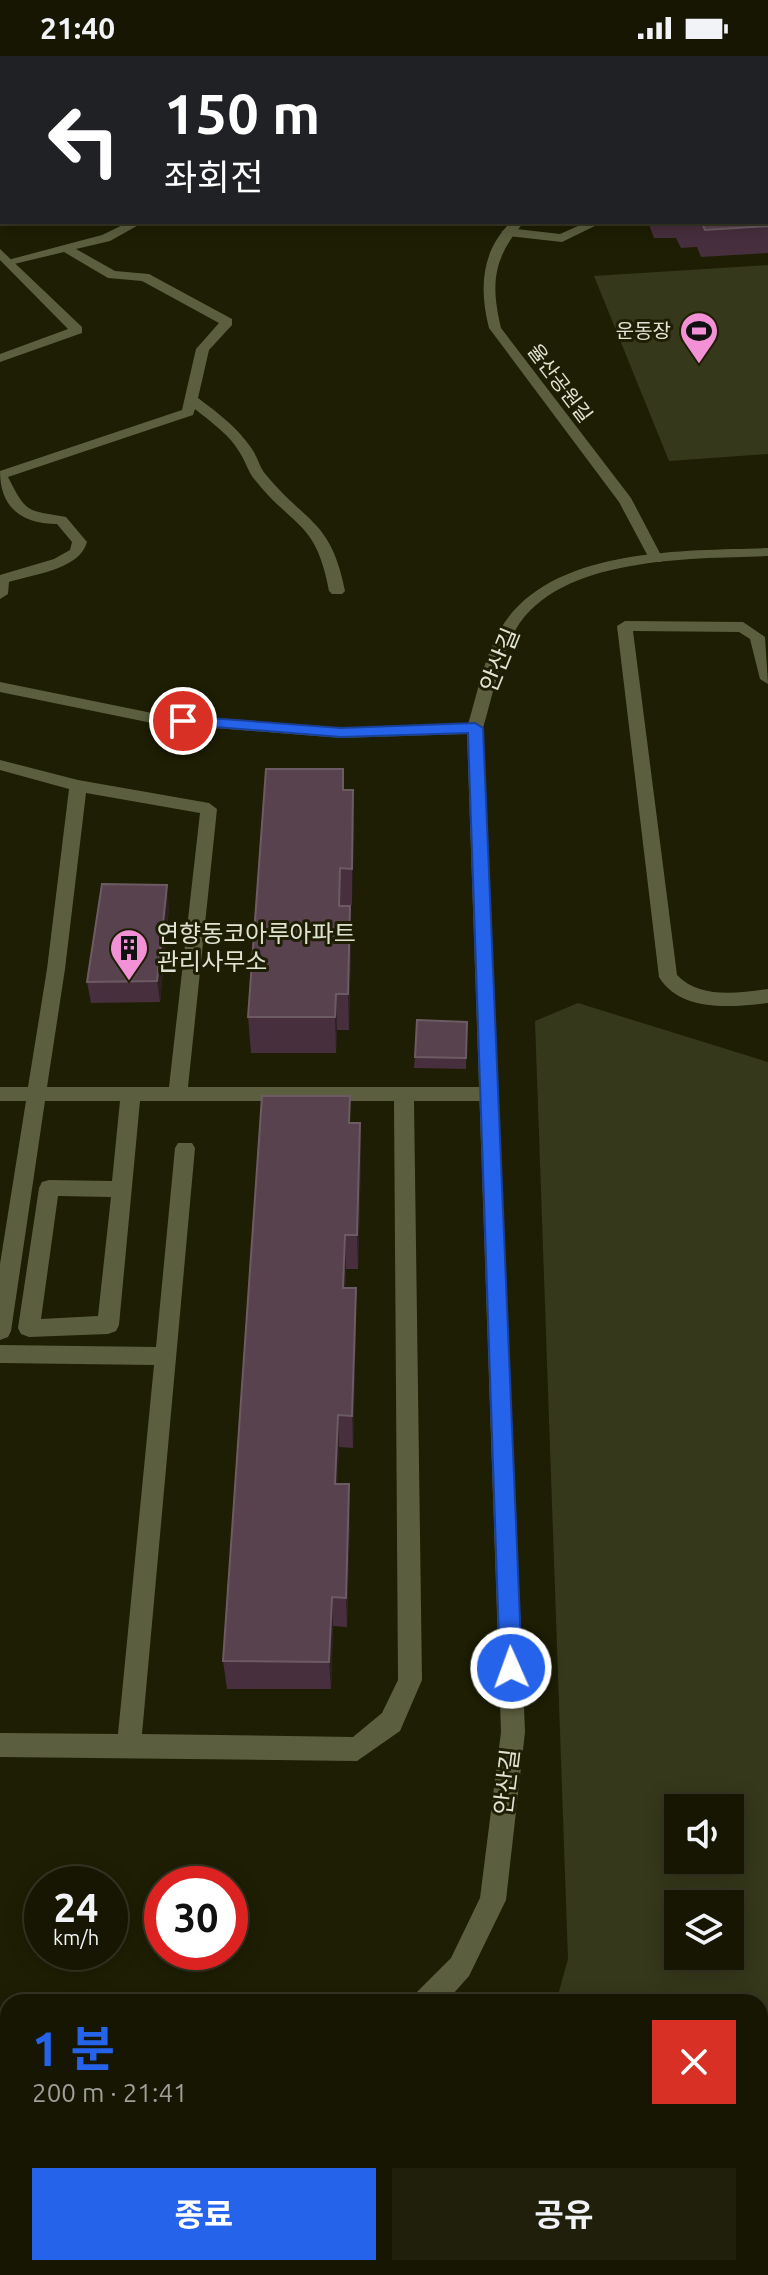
<!DOCTYPE html>
<html lang="ko">
<meta charset="utf-8">
<style>
:root{--surface:#161602;--page:#1f1f0c;--text:#f1f3f6;--muted:#9e9f99;--line:#353524;--accent:#2563eb}
body{margin:0;font-family:Ubuntu,"Noto Sans KR",sans-serif;background:var(--page);color:var(--text);height:100vh;display:flex;flex-direction:column;font-size:30px;white-space:nowrap}
*{box-sizing:border-box;margin:0}
p{font-size:26px;color:var(--muted)}
.icon{flex:none;width:44px;height:44px;fill:none;stroke:currentColor;stroke-width:2;stroke-linecap:round;stroke-linejoin:round}
.map{position:relative;flex:1;overflow:hidden}
.panel{position:absolute;left:0px;top:1938px;width:768px;height:282px;display:flex;flex-direction:column;background:var(--surface);border-radius:24px 24px 0 0;box-shadow:0 4px 20px #0003,0 0 0 2px var(--line)}
.panel>*{flex:none}
.banner{position:absolute;left:0px;top:0px;width:768px;height:168px;box-shadow:0 4px 20px #0003,0 0 0 2px var(--line);background:#202124;color:#fff;overflow:hidden}
.controls{position:absolute;left:664px;top:1738px;display:grid;gap:16px}
.controls a{display:grid;place-items:center;width:80px;height:80px;border-radius:0px;background:var(--surface);box-shadow:0 4px 20px #0003,0 0 0 2px var(--line);font-size:40px}
.speed{position:absolute;left:24px;top:1810px;display:flex;gap:16px;font-size:40px;font-weight:700;text-align:center}
.speed>*{display:grid;place-content:center;width:104px;height:104px;border-radius:50%;background:var(--surface);box-shadow:0 4px 20px #0003,0 0 0 2px var(--line);line-height:1}
.speed small{font-size:20px;font-weight:400}
.speed .limit{border:12px solid #d22;background:#fff;color:#111}
.pin{position:absolute;display:grid;place-items:center;width:68px;height:68px;color:#fff;margin:-34px;border:4px solid #fff;border-radius:50%;box-shadow:0 2px 8px #0007}
.me{position:absolute;width:88px;margin:-44px;rotate:358deg;stroke-linejoin:round;filter:drop-shadow(0 0 6px #0008)}
.turn{display:flex;align-items:center;gap:28px;height:168px;padding:0 32px;font-size:36px}
.turn .icon{width:104px;height:104px;stroke-width:2.5}
.turn b{display:block;font-size:56px;line-height:68px}
.round{display:grid;place-items:center;flex:none;width:84px;height:84px;border-radius:0px;background:var(--page)}
.head{display:flex;align-items:center;justify-content:space-between;height:136px;padding:0 32px}
h1{font-size:48px;font-weight:700;line-height:60px;color:var(--accent)}
.action{display:flex;gap:16px;margin-top:auto;padding:16px 32px}
.action a{flex:1;height:92px;border-radius:0px;background:var(--accent);color:#fff;font-size:32px;font-weight:700;line-height:92px;text-align:center}
.action a+a{background:var(--page);color:var(--text)}
.status{display:flex;justify-content:space-between;align-items:center;height:56px;padding:0 40px;background:var(--surface);direction:ltr}
.status svg{height:22px;fill:currentColor}
.map>svg:first-child{display:block}
.green{fill:#36381b;fill-rule:evenodd}
.lines{fill:none;stroke-linecap:round;stroke-linejoin:round}
.service{fill:#5c5f3f;fill-rule:evenodd}
.minor{fill:#5c5f3f;fill-rule:evenodd}
.tertiary{fill:#5c5f3f;fill-rule:evenodd}
.wall{fill:#472f3e}
.shaded-wall{fill:#2f2020}
.building{fill:#57424e;stroke:#6d5b63;stroke-width:2}
.route{fill:#2563eb;stroke:#184099;stroke-width:2}
.labels{text-anchor:middle;stroke-width:6;stroke-linejoin:round;paint-order:stroke}
.far-poi-label{font-size:20px;fill:#e1e3d2;stroke:#1d1e03;text-anchor:end}
.far-street-label{font-size:20px;fill:#e1e3d2;stroke:#1d1e03}
.street-label{font-size:24px;fill:#e1e3d2;stroke:#1d1e03}
.poi-label{font-size:24px;fill:#e1e3d2;stroke:#1d1e03;text-anchor:start}
</style>
<div class="status"><b>21:40</b><svg viewBox="0 0 49 12"><path d="M0 12V9h3v3zM5 12V6h3v6zM10 12V3h3v9zM15 12V0h3v12zM26 1h20v11H26zM47 4h2v5h-2z"/></svg></div>
<div class="map">
<svg width="768" height="2219" viewBox="0 0 768 2219">
<rect width="100%" height="100%" fill="#1d1e03"/>
<g class="green">
<polygon points="768,209 768,398 669,405 594,220"/>
<path d="M578,947L768,1006V2219H465L469,2212H760V1946H556L568,1903L535,965ZM678,1752H730V1804H678ZM678,1848H730V1900H678Z"/>
</g>
<g class="lines">
<g class="service">
<rect x="260" y="0" width="10" height="2"/>
<rect x="0" y="8" width="2" height="6"/>
<path d="M129,166H144L110,185L76,193L115,215L149,218L232,263V269L209,294L198,342C218,357 238,372 252,393C258,402 260,413 267,420C307,468 331,464 345,535L342,538H332L329,535C316,464 293,472 255,424C248,416 246,406 240,397C230,379 211,366 195,353L193,359L8,421C27,459 28,454 66,461L87,486C79,514 34,518 9,526L8,538L0,543V519L54,503L70,494L72,486L57,468C21,468 0,451 0,415L182,354L196,293L219,267L142,225L108,222L64,196L10,209L4,205L102,179Z"/>
<polygon points="587,166 603,166 562,186 507,180 501,176 507,172 560,178"/>
<path d="M625,565L743,566L765,581L768,628L760,623L750,583L739,576L633,575L677,919C700,943 737,937 768,933V947C732,951 681,957 659,921L617,570Z"/>
<path d="M0,704L78,724L209,747L217,753L188,1031H489L496,1033L499,1038L496,1043L489,1045H414L422,1624L400,1675L357,1705L0,1701V1677L118,1678L154,1309L0,1307V1289L156,1291L175,1092L178,1087H192L195,1092L142,1678L353,1681L382,1657L398,1624L394,1045H140L119,1269L116,1275L108,1278L29,1281L21,1278L18,1272L39,1132L42,1126L49,1124L112,1125L120,1045H45L11,1275L8,1281L0,1284V1208L26,1045H0V1031H28L47,913L69,733L0,714ZM86,737L200,757L169,1031H47L65,913ZM58,1140L111,1141L98,1260L41,1263Z"/>
</g>
<g class="minor">
<polygon points="502,0 513,0 514,2 503,2"/>
<rect x="766" y="90" width="2" height="6"/>
<path d="M511,166H524C494,201 490,226 501,272L631,442L663,503L661,506H651L619,446L489,272C479,233 481,195 511,166Z"/>
<polygon points="0,193 82,271 82,277 0,306 0,298 68,273 0,204"/>
<polygon points="0,626 152,657 341,672 475,667 483,672 525,1676 506,1844 469,1920 446,1946 413,1946 417,1936 451,1902 480,1842 501,1676 467,678 341,682 152,667 0,636"/>
<rect x="0" y="1994" width="8" height="28"/>
</g>
<path class="tertiary" d="M768,492V500C694,503 560,499 516,573C499,603 493,639 483,672L475,677L467,672C477,639 483,604 500,574C548,490 685,495 768,492Z"/>
</g>
<g class="wall">
<polygon points="768,107 768,197 701,201 697,191 681,192 676,182 654,182 648,166 766,166"/>
<polygon points="344,734 353,734 352,849 341,850 350,850 351,887 349,974 337,974 336,997 251,997 248,961"/>
<polygon points="169,851 160,946 91,947 87,926"/>
<polygon points="467,966 466,1013 414,1012 415,1001"/>
<polygon points="350,1040 350,1067 360,1067 361,1102 358,1213 346,1213 345,1232 356,1266 353,1392 339,1391 337,1428 350,1459 347,1571 333,1570 331,1633 227,1633 223,1605"/>
</g>
<g class="shaded-wall">
<polygon points="353,734 354,771 352,849 352,813"/>
<polygon points="167,829 169,851 160,946 157,925"/>
<polygon points="350,850 351,887 349,974 348,938"/>
<polygon points="336,938 337,974 336,997 335,961"/>
<polygon points="360,1067 361,1102 358,1213 357,1179"/>
<polygon points="345,1179 346,1213 344,1265 343,1232"/>
<polygon points="356,1232 356,1266 353,1392 352,1360"/>
<polygon points="338,1359 339,1391 336,1459 335,1428"/>
<polygon points="349,1428 350,1459 347,1571 346,1542"/>
<polygon points="332,1541 333,1570 331,1633 329,1606"/>
</g>
<g class="building">
<polygon points="766,107 768,107 768,170 705,174 702,166 766,166"/>
<polygon points="266,713 343,713 343,734 353,734 352,813 340,812 339,850 350,850 348,938 336,938 335,961 248,961"/>
<polygon points="102,828 167,829 157,925 87,926"/>
<polygon points="417,964 467,966 466,1002 415,1001"/>
<polygon points="262,1040 350,1040 349,1067 360,1067 357,1179 345,1179 343,1232 356,1232 352,1360 338,1359 335,1428 349,1428 346,1542 332,1541 329,1606 223,1605"/>
</g>
<polygon class="route" points="183,660 341,672 475,667 483,672 522,1612 519,1620 511,1623 503,1620 500,1612 468,677 341,681 177,668 175,665"/>
<defs>
<g id="stadium-pin" transform="scale(2)"><path d="M0 17L-7.5 6A9.5 9.5 0 1 1 7.5 6Z" fill="#f391d6" stroke="#1d1e03"/><path d="M0-5a6.5 5 0 1 0 0 10a6.5 5 0 1 0 0-10ZM-3.5-1.8h7v3.6h-7Z" fill="#111"/></g>
<g id="building-pin" transform="scale(2)"><path d="M0 17L-7.5 6A9.5 9.5 0 1 1 7.5 6Z" fill="#f391d6" stroke="#1d1e03"/><path d="M-4-6H4V6H1V3H-1V6H-4ZM-2.5-4.3h1.7v1.8h-1.7ZM.8-4.3h1.7v1.8H.8ZM-2.5-1h1.7V.8h-1.7ZM.8-1h1.7V.8H.8Z" fill="#111"/></g>
</defs>
<g fill-rule="evenodd">
<use href="#stadium-pin" x="699" y="275"/>
<use href="#building-pin" x="129" y="892"/>
</g>
<g class="labels">
<g class="far-poi-label">
<text x="671" y="282">운동장</text>
</g>
<g class="far-street-label">
<text transform="translate(560 327) rotate(53)" y="7">율산공원길</text>
</g>
<g class="street-label">
<text transform="translate(500 604) rotate(-68)" y="8">안산길</text>
<text transform="translate(507 1726) rotate(-83)" y="8">안산길</text>
</g>
<g class="poi-label">
<text x="157" y="886">연향동코아루아파트<tspan x="157" dy="28">관리사무소</tspan></text>
</g>
</g>
</svg>
<div class="controls">
<a><svg class="icon" aria-label="sound" viewBox="0 0 24 24"><path d="M4 9h4l5-4v14l-5-4H4zM17 9q2 3 0 6"/></svg></a>
<a><svg class="icon" aria-label="layers" viewBox="0 0 24 24"><path d="M12 4l9 5-9 5-9-5zM3 14l9 5 9-5"/></svg></a>
</div>
<div class="speed"><div>24<small>km/h</small></div><div class="limit">30</div></div>
<div class="pin" style="left:183px;top:665px;background:#d93025"><svg class="icon" aria-label="arrive" viewBox="0 0 24 24"><path d="M6 21V4h12l-3 4 3 4H6"/></svg></div>
<svg class="me" style="left:511px;top:1612px" viewBox="-20 -20 40 40"><circle r="17" fill="#2563eb" stroke="#fff" stroke-width="3"/><path d="M0-11L8 9 0 5-8 9z" fill="#fff"/></svg>
<div class="banner">
<div class="turn"><svg class="icon" aria-label="left" viewBox="0 0 24 24"><path d="M17 20v-9H6M10 6l-5 5 5 5"/></svg><div><b>150 m</b>좌회전</div></div>
</div>
<section class="panel">
<div class="head"><div><h1>1 분</h1><p>200 m · 21:41</p></div><a class="round" style="background:#d93025;color:#fff"><svg class="icon" aria-label="close" viewBox="0 0 24 24"><path d="M6 6l12 12M18 6L6 18"/></svg></a></div>
<div class="action"><a>종료</a><a>공유</a></div>
</section>
</div>
